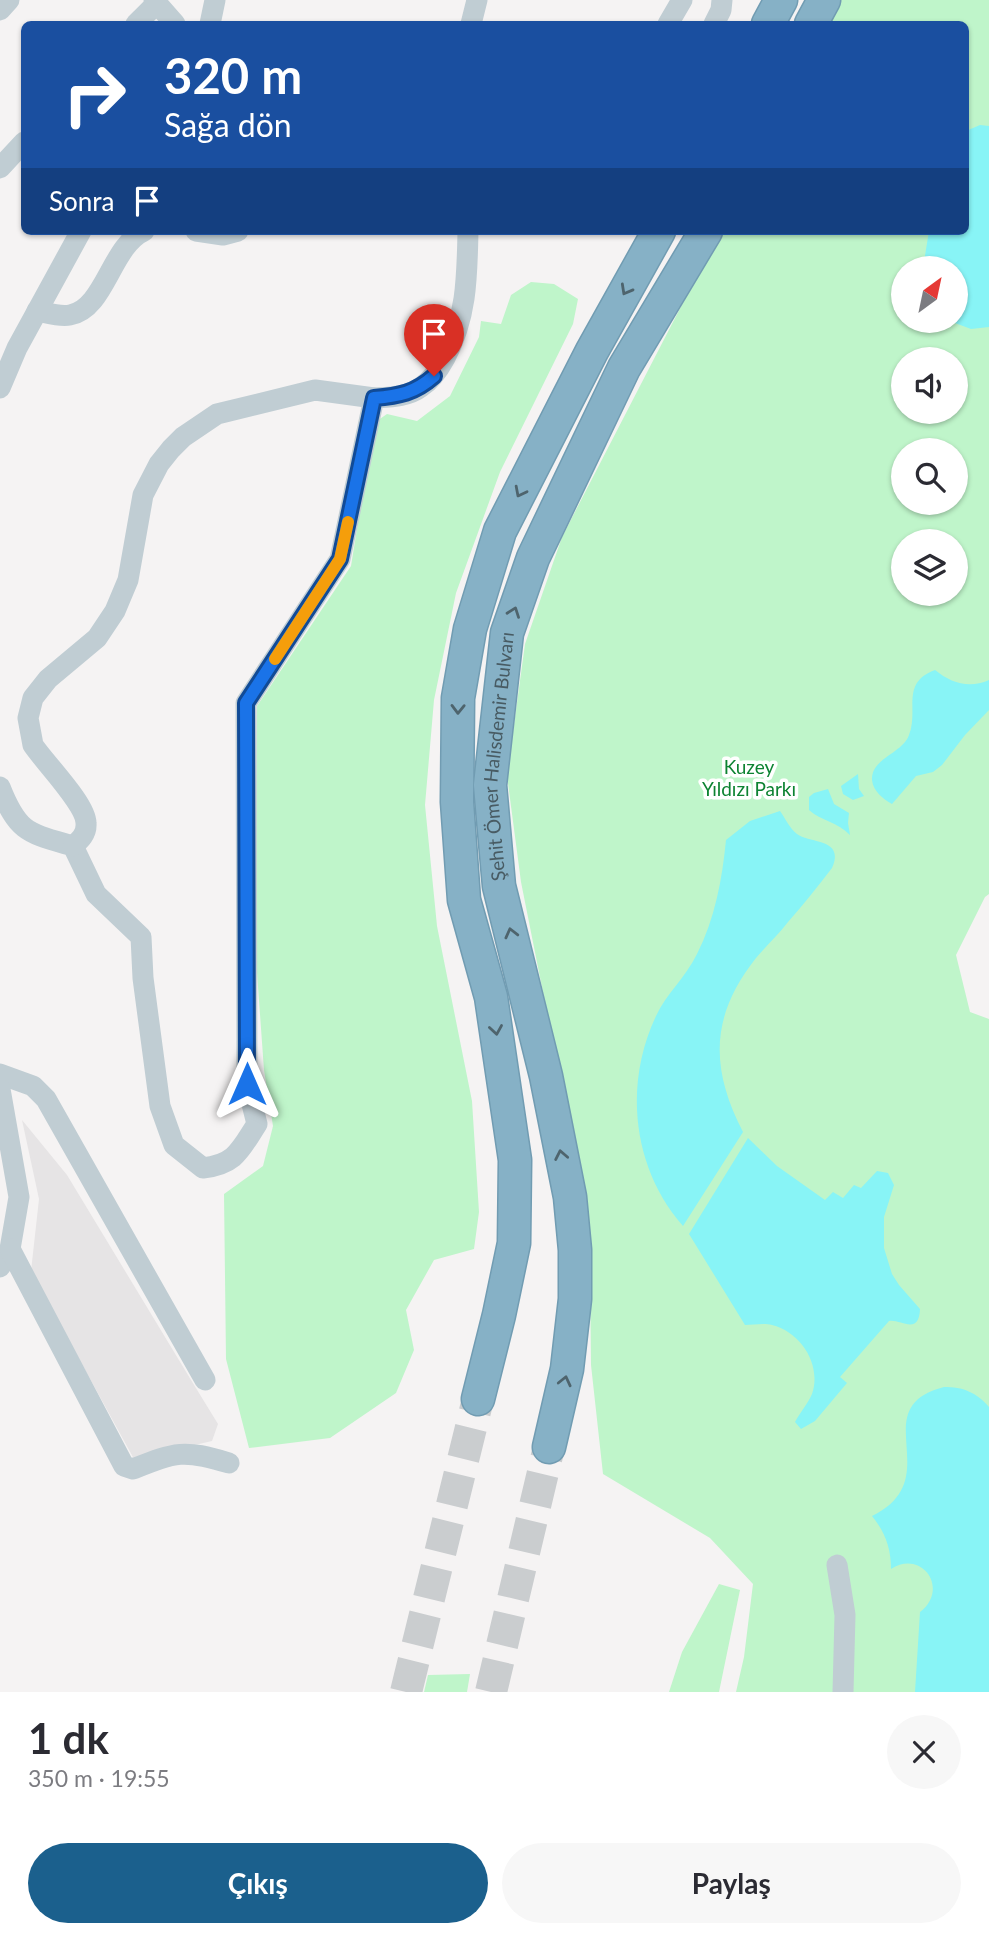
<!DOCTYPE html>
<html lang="tr">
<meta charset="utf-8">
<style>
:root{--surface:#fff;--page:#f7f7f7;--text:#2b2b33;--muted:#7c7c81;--accent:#1b608d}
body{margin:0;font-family:Lato,sans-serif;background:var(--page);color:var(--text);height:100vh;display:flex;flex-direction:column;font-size:26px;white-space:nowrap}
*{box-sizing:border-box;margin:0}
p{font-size:23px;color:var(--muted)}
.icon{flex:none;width:38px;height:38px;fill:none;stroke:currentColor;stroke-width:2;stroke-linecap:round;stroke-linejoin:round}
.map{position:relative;height:1692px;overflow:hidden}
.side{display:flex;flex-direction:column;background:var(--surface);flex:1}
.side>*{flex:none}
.hud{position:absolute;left:21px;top:21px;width:948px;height:214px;border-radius:10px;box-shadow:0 2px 5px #0004;background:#1a4fa0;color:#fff;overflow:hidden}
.needle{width:46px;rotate:33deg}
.fabs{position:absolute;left:891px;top:256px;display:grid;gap:14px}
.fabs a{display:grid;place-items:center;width:77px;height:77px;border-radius:50%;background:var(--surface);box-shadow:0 2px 5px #0004;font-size:35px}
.pin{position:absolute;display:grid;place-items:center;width:60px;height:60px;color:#fff;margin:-72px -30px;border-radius:50% 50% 50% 0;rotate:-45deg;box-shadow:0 0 7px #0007}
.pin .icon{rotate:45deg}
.me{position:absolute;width:77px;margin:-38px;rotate:0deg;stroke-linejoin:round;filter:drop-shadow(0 0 5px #0008)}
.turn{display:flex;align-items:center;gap:24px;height:147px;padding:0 28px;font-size:32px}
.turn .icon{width:91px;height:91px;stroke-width:2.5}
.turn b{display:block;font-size:49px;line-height:60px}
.then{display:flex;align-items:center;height:66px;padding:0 28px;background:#0003;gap:14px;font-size:26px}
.round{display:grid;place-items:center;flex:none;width:74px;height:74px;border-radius:37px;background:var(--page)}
.headline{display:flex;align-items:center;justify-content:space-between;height:119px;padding:0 28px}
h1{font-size:42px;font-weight:700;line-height:52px}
.primary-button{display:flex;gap:14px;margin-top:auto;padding:14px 28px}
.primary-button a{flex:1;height:80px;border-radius:42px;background:var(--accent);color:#fff;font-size:28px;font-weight:700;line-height:80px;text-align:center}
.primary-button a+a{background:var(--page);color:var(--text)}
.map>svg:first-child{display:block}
.education{fill:#e6e4e5}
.green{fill:#bff5ca;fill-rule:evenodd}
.water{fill:#88f4f6}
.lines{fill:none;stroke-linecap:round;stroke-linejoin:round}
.highway-tunnel{stroke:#cacdcf;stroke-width:32;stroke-dasharray:32 16;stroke-linecap:butt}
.highway-casing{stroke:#719cb2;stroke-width:35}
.minor{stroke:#c0cdd3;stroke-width:21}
.highway{stroke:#86b1c6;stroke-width:32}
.oneway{stroke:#4e646d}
.route-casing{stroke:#114b97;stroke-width:18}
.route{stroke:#1a73e8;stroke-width:12}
.slow{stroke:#f59e0b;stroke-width:12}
.labels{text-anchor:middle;stroke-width:7;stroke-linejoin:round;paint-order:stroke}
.street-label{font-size:19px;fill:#485b63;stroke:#fff}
.park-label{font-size:19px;fill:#0d8332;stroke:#fff}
</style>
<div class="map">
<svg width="989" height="1692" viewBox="0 0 989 1692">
<rect width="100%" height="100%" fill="#f5f3f3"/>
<polygon class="education" points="22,1120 67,1175 191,1380 218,1424 212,1441 134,1459 31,1271 39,1199"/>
<g class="green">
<path d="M836,0H989V894L985,897L956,955L970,1012L989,1019V1692H736L744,1657L753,1584L710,1538L603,1474L591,1365L590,1272L571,1133L521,882L507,776L525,644L562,537L720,231H966V24H824ZM903,268H956V320H903ZM903,359H956V411H903ZM903,450H956V502H903ZM903,541H956V593H903Z"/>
<polygon points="531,282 554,284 578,299 573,324 500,472 456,593 434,700 425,805 437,926 472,1101 479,1212 474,1249 434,1260 406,1310 414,1350 396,1393 330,1438 249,1448 226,1359 224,1194 263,1166 273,1126 264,1070 256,959 257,706 351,566 374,423 387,414 417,421 450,396 479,337 481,321 501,324 511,295"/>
<polygon points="719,1584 740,1590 719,1692 669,1692 682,1652"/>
<polygon points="470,1674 467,1692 424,1692 428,1675"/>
</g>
<g class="water">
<polygon points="980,125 989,126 989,327 971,329 947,320 956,320 956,268 923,268 929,231 966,231 966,131"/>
<path d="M935,670C951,683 969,689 989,680V710L965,735L942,765L933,772L916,776L892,804C883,799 873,791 872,780C871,758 902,754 909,735C919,710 900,683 935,670Z"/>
<polygon points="858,774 859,789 864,796 853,800 843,794 841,786"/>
<path d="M828,789L834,804L849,813L848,823L850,835C838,822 821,821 809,810V797L814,793Z"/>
<path d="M780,811C785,818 790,829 797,834C811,844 845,838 832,868C818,886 803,905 788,922C778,935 766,946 756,958C710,1016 710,1068 743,1132L683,1226C633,1169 623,1086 656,1016C666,994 686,977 697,954C715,918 722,880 726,840L750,821Z"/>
<path d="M748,1138L777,1166L825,1200L833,1192L843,1198L854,1185L861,1188L877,1171L888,1173L894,1185L884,1217V1248L892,1274L899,1285L920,1309C919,1336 901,1319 889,1321L840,1377L847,1383L815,1421L801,1429L795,1422C800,1413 808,1403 812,1394C822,1365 801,1332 772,1325C764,1323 753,1325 745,1325L689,1234Z"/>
<path d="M944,1387C963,1387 976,1392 989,1407V1692H915L920,1612C950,1589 922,1549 891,1569C891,1548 885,1532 872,1516C949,1478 863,1408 944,1387Z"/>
</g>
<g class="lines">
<g class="highway-tunnel">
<polyline points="406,1692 478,1399"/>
<polyline points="491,1692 549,1447"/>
</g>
<g class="highway-casing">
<g id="highway">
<polyline points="768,24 781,0"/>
<polyline points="811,24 824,0"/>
<polyline points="478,1399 499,1315 514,1243 515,1160 491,997 464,900 457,802 458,698 470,629 500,531 592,351 659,231"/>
<path id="s1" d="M549,1447L567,1369L575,1299V1250L570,1197L546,1076L499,886L490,785L507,633L533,558L624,368L706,231"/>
</g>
</g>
<g class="minor">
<polyline points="154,0 175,24"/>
<polyline points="0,10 9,0"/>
<polyline points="136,24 157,3"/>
<polyline points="210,24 215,0"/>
<polyline points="471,24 477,0"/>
<polyline points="668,24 682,0"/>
<polyline points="714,24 721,10 722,0"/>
<polyline points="0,168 24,142"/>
<polyline points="196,231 223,235 238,231"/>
<path d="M37,311C48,313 59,317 70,315C105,309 111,246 144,231"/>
<polyline points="0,388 17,348 81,231"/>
<path d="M0,787C18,833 28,833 73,846L96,894L141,937L143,978L160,1106L174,1145L203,1168C236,1164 240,1150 257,1124L247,1084L246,703L340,559L374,398C390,397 408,397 421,387C432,380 439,369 445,358C467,317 467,276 468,231"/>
<path d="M73,846C80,840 87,834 86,823C86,804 45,763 33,745L28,718L33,698L48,679L97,638L115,611L128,580L143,495L159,464L171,449L183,437L217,414L315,390L374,398"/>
<polyline points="0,1074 33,1086 46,1099 205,1380"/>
<polyline points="0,1089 19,1197 10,1249 0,1267"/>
<path d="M10,1249L124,1466L133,1469C176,1452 183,1449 229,1463"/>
<polyline points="837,1565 845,1615 843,1692"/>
</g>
<use href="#highway" class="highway"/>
</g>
<defs><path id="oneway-chevron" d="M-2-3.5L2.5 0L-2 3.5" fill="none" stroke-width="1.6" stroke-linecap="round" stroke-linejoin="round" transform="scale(1.75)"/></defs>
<g class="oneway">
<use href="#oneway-chevron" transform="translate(626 290) rotate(119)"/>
<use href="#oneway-chevron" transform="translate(520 492) rotate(117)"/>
<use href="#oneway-chevron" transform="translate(514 612) rotate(-70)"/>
<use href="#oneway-chevron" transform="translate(458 709) rotate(91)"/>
<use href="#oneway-chevron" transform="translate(511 933) rotate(-104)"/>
<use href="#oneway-chevron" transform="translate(496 1030) rotate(81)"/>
<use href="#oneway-chevron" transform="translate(561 1155) rotate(-101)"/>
<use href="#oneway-chevron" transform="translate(565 1381) rotate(-77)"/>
</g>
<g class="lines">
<g class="route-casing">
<path id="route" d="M247,1084L246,703L340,559L374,398C399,396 415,393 434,376"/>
</g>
<use href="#route" class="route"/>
<polyline class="slow" points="275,659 340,559 348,522"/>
</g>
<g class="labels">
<g class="street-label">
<text dy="7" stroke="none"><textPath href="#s1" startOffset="702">Şehit Ömer Halisdemir Bulvarı</textPath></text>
</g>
<g class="park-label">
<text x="749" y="774">Kuzey<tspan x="749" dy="22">Yıldızı Parkı</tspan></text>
</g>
</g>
</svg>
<div class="fabs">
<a><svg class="needle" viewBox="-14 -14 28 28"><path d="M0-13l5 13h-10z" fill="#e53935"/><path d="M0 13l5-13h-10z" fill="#7c7c81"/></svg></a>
<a><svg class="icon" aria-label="sound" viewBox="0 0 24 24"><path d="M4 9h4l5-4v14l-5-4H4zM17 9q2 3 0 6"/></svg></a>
<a><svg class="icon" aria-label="search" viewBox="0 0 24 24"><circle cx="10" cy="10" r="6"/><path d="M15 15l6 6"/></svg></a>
<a><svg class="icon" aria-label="layers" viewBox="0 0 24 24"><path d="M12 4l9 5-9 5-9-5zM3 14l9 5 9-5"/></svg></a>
</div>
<div class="pin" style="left:434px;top:376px;background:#d93025"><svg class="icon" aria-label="arrive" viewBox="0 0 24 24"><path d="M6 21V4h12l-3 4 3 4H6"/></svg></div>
<svg class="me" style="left:247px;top:1084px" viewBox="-20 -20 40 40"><path d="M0-17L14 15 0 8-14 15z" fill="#1a73e8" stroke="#fff" stroke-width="4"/></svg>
<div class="hud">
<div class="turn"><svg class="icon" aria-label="right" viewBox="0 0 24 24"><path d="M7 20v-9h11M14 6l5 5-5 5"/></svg><div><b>320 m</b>Sağa dön</div></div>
<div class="then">Sonra<svg class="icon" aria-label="arrive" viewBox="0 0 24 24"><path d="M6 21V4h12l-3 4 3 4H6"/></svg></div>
</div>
</div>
<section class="side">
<div class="headline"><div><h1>1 dk</h1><p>350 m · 19:55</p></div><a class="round"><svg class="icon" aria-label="close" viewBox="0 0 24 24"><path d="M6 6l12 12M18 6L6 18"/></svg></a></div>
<div class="primary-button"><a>Çıkış</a><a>Paylaş</a></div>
</section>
